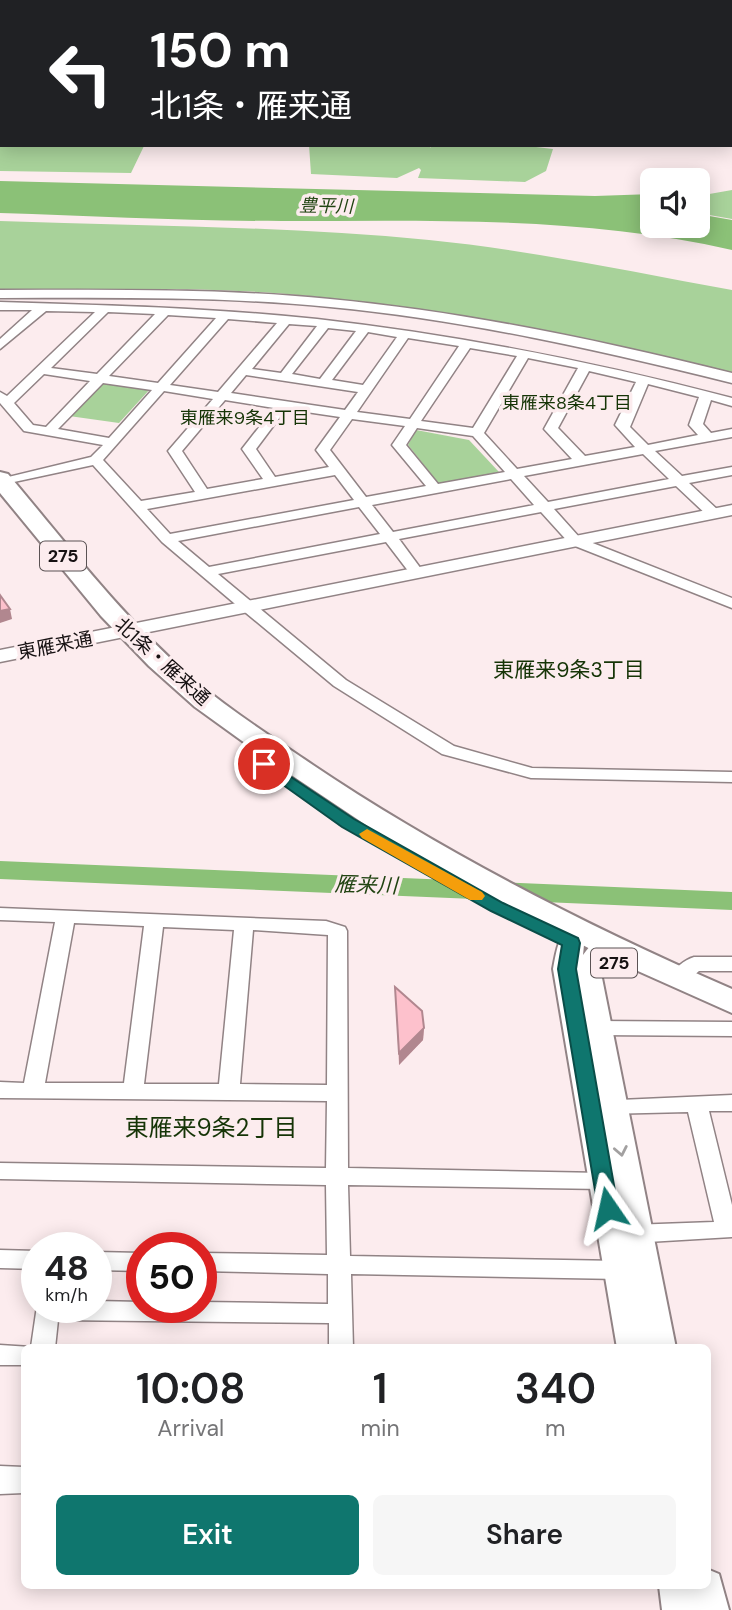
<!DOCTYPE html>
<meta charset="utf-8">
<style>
:root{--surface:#fff;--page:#f6f6f6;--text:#202124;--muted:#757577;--accent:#0f766e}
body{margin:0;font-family:"DM Sans","Noto Sans JP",sans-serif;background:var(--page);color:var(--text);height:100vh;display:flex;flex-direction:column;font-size:26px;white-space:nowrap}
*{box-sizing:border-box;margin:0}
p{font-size:23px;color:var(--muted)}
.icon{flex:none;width:38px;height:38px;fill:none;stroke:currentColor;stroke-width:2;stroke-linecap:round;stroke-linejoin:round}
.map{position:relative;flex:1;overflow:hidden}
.drawer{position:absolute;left:21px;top:1344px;width:690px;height:245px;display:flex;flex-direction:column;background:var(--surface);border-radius:10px;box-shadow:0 4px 18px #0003}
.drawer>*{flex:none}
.hud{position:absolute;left:0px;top:0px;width:733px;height:147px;box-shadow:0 4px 18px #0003;background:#202124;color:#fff;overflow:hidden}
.buttons{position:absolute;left:640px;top:168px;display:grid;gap:14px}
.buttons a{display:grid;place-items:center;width:70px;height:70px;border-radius:10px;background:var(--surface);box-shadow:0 4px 18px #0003;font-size:35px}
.speed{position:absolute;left:21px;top:1232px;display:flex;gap:14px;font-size:35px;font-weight:700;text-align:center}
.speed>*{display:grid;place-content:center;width:91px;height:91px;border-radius:50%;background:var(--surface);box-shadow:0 4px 18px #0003;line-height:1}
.speed small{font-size:18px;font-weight:400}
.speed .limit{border:10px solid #d22;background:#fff;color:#111}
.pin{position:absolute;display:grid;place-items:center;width:60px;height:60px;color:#fff;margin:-30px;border:4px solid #fff;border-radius:50%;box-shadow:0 2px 7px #0007}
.me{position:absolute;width:77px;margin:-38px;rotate:349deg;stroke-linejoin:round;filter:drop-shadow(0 0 5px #0008)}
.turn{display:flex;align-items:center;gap:24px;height:147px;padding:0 35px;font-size:32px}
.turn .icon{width:91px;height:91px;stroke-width:2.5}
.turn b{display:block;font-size:49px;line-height:60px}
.eta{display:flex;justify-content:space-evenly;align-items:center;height:119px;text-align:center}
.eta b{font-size:42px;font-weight:600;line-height:49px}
.button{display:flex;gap:14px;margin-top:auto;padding:14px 35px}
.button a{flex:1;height:80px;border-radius:10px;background:var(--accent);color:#fff;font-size:28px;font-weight:600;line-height:80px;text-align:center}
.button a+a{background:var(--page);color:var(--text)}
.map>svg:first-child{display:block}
.green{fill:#a8d29a}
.water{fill:#8bc177}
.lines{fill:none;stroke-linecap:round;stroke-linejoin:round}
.river{fill:#8bc177;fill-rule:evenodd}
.minor-casing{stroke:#918385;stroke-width:3}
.tertiary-casing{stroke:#918385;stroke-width:3}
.secondary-casing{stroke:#918385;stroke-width:4}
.trunk-casing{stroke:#918385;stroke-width:4}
.minor{fill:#fff;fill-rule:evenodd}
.tertiary{fill:#fff;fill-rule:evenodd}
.secondary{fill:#fff;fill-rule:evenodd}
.trunk{fill:#fff;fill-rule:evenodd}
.wall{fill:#daa6af}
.shaded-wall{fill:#b1878f}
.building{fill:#fdc1cc;stroke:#b1878f;stroke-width:2}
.oneway{stroke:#a2a0a0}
.route{fill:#0f766e;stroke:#0a4d48;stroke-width:2}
.slow{fill:#f59e0b}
.labels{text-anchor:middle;stroke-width:7;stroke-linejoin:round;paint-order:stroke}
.far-water-label{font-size:18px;font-style:italic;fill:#214412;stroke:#fcecee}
.far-neighbourhood-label{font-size:18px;fill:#153406;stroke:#fcecee}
.shield{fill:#fcecee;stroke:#5b5354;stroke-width:2}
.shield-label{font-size:18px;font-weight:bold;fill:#161112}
.street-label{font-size:19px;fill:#161112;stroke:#fcecee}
.neighbourhood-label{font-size:21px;fill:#153406;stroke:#fcecee}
.water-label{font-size:21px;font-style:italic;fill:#214412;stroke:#fcecee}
.near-neighbourhood-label{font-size:24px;fill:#153406;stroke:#fcecee}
</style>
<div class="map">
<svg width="732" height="1610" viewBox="0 0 732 1610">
<rect width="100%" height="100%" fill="#fcecee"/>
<g class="green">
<polygon points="0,125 2,145 144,146 131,173 0,171"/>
<polygon points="309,145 429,145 431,148 431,145 519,145 553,149 546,171 525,182 418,178 421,170 419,168 397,178 311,174"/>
<polygon points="732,190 732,219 698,213 698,196"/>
<path d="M0,221C143,226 287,226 429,240C530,250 632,272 732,290V373C587,336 436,307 287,294C192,286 95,290 0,290Z"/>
<polygon points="103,381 151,388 119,423 69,416"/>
<polygon points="416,430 469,440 499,472 439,484 408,445"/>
</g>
<path class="water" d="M0,181L595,196L653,194L650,203L653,206V226H698V214L732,220V250C584,216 432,221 282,221C188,221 94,216 0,213Z"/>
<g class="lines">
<polygon class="river" points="0,861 732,892 732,910 0,879"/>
<g class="minor-casing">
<g id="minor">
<polygon points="198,0 207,0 208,2 199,2"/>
<rect x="0" y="98" width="2" height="6"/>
<path d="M0,302C106,305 212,308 317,319C458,335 595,362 732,398V406L711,400L703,424L711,433L732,429V437L655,451L682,476L732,467V475L689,483L719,511V517H709L676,486L554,509L580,538L732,598V608L570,544L541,512L399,539L424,573L417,577L412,576L386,542L218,574L346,680L454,746L532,768L732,772V782L531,778L442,754L334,686L234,603L162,542L93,465L0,485V479L91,457L103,445L24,431L0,403V392L7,396L95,312L46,311L0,349V339L32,310H0ZM108,312L155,314L97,374L51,368ZM168,315L216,318L158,383L109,376ZM228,319L277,323L218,392L170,385ZM289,324L317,326L281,373L252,369ZM328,328L356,331L320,379L292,374ZM368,332L397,337L363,385L332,380ZM408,338L459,346L410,419L357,412ZM470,348L517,356L473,428L421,421ZM528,358L578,368L544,429L572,459L517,469L484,433ZM589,371L636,382L615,425L635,447L585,456L558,428ZM44,374L90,381L46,427L33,425L14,403ZM246,375L358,392L345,410L231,393ZM103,383L152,390L109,438L58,429ZM648,384L699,397L689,425L698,435L648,445L630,427ZM164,391L213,399L168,451L195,492L141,501L103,460ZM225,400L274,408L242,449L263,479L207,489L182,451ZM286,409L340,417L316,450L329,467L275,477L256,449ZM352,419L405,426L392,445L426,486L366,497L330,450ZM417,428L473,436L505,472L438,484L406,445ZM643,454L669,479L548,502L524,476ZM335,475L354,500L170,534L147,509ZM511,479L534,505L393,532L372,505ZM359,507L380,534L209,567L178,541Z"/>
<path d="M0,908L326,921L345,927L347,931L348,1168L603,1173L611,1175L614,1181L611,1187L603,1189L348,1185L350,1256L620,1261L628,1263L631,1270L628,1277L620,1279L351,1274L353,1348H329V1323L58,1320L55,1348H24V1365H0V1345L31,1347L37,1306L96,1307V1301L142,1302V1307H201V1302L328,1304V1274L201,1271V1253L327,1255L326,1185L0,1179V1163L326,1168L327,1101L0,1098V1082L24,1083L55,922L0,920ZM74,923L144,926L124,1083H45ZM163,927L234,930L219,1084H144ZM253,930L328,935L327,1085L240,1084Z"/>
<path d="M694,957H732V971H699L685,983H671L668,978C674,969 684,960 694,957Z"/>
<polygon points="597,1021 732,1022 732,1036 597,1035 590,1033 587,1028 590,1023"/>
<polygon points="732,1095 732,1111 709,1111 732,1205 732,1237 631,1243 623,1240 620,1234 623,1228 631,1225 714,1222 688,1112 604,1114 597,1111 594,1106 597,1101"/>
<polygon points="0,1250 37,1251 37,1269 0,1268"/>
<polygon points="96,1252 142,1253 142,1271 96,1270"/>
</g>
</g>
<g class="tertiary-casing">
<g id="tertiary">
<path d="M0,290C110,290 220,288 330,299C466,312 599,340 732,373V383C599,350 466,320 330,307C220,296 110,298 0,298Z"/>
<polygon points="732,505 732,515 0,662 0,650"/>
<polygon points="0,1466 24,1467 24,1493 0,1494"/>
</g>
</g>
<g class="secondary-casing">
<g id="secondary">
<polygon points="147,0 170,0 145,2"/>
<polygon points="0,20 2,20 0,28"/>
<path d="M580,924L589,927L593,933L584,945L583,955C593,942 598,934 614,939L618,945L603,966L602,978L676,1348H617L553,969C557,949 558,930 580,924Z"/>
<polygon points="707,1569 719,1574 729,1610 662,1610 659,1586 707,1586"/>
</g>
</g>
<g class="trunk-casing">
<path id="trunk" d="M0,472L8,474C67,544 123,618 192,678C227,708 266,733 304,759C438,850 583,924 732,989V1013L602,955L485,895L372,829L263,756L195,707L149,666L101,616L0,493Z"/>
</g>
<use href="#minor" class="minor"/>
<use href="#tertiary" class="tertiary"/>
<use href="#secondary" class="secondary"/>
<use href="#trunk" class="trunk"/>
</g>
<polygon class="wall" points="395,987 424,1028 423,1040 399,1065"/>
<g class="shaded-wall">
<polygon points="10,609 12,619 0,623 0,611"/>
<polygon points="424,1028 423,1040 399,1065 399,1053"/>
</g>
<g class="building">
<polygon points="0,595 10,609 0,611"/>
<polygon points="395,987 422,1011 424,1028 399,1053"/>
</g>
<defs><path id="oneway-chevron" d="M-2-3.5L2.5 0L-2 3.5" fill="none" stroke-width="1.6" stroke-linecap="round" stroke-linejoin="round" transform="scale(1.75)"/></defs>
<use class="oneway" href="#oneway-chevron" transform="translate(621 1151) rotate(79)"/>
<polygon class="route" points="264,759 354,819 503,903 578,938 580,943 576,969 618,1208 615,1213 601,1213 598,1208 558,969 562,945 491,911 342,827 258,767 258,761"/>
<polygon class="slow" points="367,829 482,892 485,896 482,900 470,900 362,838 359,834"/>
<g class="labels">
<g class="far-water-label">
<text transform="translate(326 206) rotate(1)" y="6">豊平川</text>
</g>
<g class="far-neighbourhood-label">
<text x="567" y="409">東雁来8条4丁目</text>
<text x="245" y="424">東雁来9条4丁目</text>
</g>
<g class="shield">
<rect x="40" y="541.5" width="46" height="29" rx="5"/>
<rect x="591" y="948.5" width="46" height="29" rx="5"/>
</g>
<g class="shield-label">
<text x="63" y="562">275</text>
<text x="614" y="969">275</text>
</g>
<g class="street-label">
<text transform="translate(55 645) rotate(-11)" y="7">東雁来通</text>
<text transform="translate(163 661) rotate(42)" y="7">北1条・雁来通</text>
</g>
<g class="neighbourhood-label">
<text x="569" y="677">東雁来9条3丁目</text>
</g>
<g class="water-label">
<text transform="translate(366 885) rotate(2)" y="7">雁来川</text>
</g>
<g class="near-neighbourhood-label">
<text x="211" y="1136">東雁来9条2丁目</text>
</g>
</g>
</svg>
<div class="buttons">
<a><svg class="icon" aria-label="sound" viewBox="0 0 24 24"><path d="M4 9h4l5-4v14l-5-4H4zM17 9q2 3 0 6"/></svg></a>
</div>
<div class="speed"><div>48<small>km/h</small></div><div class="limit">50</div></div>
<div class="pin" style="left:264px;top:764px;background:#d93025"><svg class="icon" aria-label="arrive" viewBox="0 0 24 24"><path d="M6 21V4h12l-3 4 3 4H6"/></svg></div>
<svg class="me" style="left:608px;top:1208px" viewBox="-20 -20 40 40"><path d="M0-17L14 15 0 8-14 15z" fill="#0f766e" stroke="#fff" stroke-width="4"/></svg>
<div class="hud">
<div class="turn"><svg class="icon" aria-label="left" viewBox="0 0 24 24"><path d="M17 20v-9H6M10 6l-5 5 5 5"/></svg><div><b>150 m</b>北1条・雁来通</div></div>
</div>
<section class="drawer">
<div class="eta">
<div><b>10:08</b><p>Arrival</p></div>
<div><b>1</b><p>min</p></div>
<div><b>340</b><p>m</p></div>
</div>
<div class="button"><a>Exit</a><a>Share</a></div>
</section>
</div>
